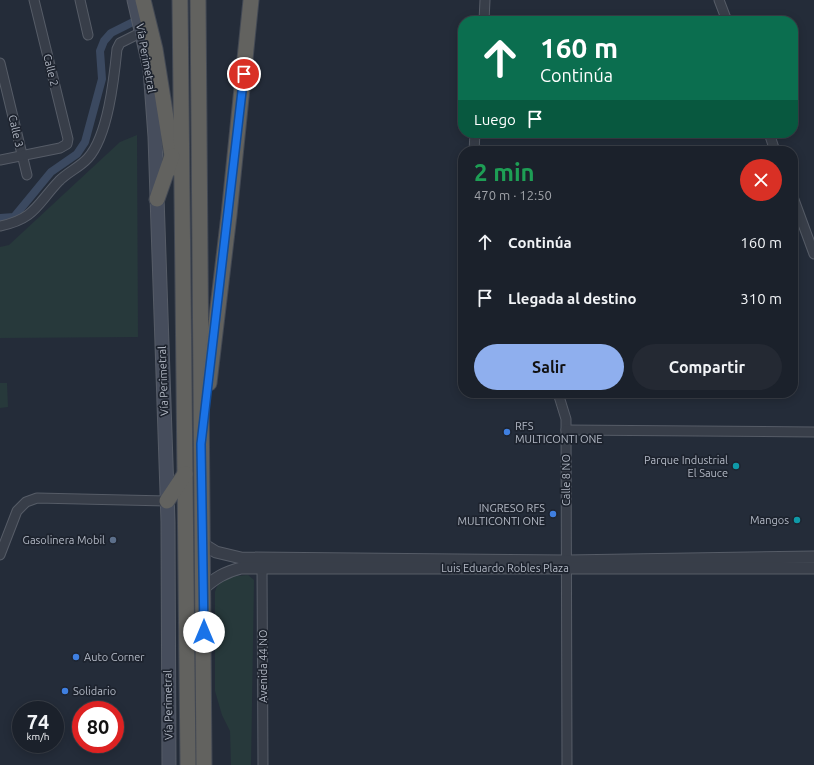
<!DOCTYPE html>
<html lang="es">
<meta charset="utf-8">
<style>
:root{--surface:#1b212b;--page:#242933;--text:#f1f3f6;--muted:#a0a3a9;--line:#393e47;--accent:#8fafee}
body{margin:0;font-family:Ubuntu,sans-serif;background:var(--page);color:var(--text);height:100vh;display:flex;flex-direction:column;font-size:15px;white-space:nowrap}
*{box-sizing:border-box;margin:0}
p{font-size:13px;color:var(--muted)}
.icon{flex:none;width:22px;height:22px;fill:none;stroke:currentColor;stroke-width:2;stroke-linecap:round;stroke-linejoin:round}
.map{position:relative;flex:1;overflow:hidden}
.side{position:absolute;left:458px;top:146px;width:340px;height:252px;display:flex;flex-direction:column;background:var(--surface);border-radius:16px;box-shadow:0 2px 10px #0003,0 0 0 1px var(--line)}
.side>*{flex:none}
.hud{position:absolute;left:458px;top:16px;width:340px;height:122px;border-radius:16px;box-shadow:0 2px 10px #0003,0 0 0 1px var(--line);background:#0b6e4f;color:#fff;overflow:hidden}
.speed{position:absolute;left:12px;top:701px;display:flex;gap:8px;font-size:20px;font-weight:700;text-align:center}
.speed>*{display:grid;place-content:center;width:52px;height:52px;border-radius:50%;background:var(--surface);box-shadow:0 2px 10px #0003,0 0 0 1px var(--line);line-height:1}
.speed small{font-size:10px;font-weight:400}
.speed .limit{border:6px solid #d22;background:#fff;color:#111}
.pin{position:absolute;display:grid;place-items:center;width:34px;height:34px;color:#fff;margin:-17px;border:2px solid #fff;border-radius:50%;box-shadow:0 1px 4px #0007}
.me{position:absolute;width:44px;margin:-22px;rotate:0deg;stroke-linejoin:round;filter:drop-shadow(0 0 3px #0008)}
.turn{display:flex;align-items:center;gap:14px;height:84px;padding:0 16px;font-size:18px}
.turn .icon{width:52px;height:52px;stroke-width:2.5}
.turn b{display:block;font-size:28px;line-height:34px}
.then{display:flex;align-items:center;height:38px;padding:0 16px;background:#0003;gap:8px;font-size:15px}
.round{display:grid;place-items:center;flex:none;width:42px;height:42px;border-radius:21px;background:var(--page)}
.headline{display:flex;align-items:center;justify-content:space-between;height:68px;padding:0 16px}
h1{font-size:24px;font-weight:600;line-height:30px;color:#1e9e55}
.cta{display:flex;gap:8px;margin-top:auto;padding:8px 16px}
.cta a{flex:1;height:46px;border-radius:24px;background:var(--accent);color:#111;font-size:16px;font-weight:600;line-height:46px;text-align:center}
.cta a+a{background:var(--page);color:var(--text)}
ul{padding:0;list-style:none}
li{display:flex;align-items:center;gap:12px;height:56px;padding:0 16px}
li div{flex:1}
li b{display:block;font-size:15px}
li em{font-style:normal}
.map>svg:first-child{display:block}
.green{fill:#27393b}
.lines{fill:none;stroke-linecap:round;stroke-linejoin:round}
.canal{stroke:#3b4960;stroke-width:8}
.minor-casing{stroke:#565c67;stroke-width:11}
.tertiary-casing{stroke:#565c67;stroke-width:13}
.secondary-casing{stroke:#565c67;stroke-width:15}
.trunk-casing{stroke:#434954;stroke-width:17}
.minor{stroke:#383e49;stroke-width:9}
.tertiary{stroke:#383e49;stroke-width:11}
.secondary{stroke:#464d5c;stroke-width:13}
.trunk{stroke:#62625f;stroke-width:15}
.route-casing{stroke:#114b97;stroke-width:10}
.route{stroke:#1a73e8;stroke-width:7}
.shop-dot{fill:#3f7fe0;stroke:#1d232e;stroke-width:1.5}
.culture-dot{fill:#0f9aa8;stroke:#1d232e;stroke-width:1.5}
.service-dot{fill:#5c6f8a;stroke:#1d232e;stroke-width:1.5}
.labels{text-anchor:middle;stroke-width:3.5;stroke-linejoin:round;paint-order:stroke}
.street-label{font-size:11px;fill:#b3b9c5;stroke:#1d232e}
.poi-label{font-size:11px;fill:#b3b9c5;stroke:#1d232e;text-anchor:end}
</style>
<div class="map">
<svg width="814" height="765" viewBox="0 0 814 765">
<rect width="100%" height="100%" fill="#242c39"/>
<g class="green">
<polygon points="137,135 138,337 0,338 0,247 9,245 120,142"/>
<polygon points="0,383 7,383 8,407 0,408"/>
<path d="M248,575L254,580L251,765H231L230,731L222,715L215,691V592C220,575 233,577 248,575Z"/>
</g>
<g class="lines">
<polyline class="canal" points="0,218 14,217 51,172 77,154 85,142 102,79 100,51 104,41 111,33 131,23"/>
<g class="minor-casing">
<g id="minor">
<polyline points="80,0 88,35"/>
<polyline points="719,0 727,21"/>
<polyline points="484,21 485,0"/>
<polyline points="0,63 27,175"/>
<polyline points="769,133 775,151"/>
<polyline points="474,151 475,133"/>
<polyline points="0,160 60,148 67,144 68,139 34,0"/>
<polyline points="793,197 814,254"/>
<path d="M0,226C35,219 37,204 59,181C68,172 80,167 88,158C108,136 114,79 117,49L120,43L142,32"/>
<polyline points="558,393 566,419 567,765"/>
<polyline points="566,430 814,432"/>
<polyline points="0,555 17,511 26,502 37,498 167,501"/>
<polyline points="262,567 263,765"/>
</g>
</g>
<g class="tertiary-casing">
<g id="tertiary">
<polyline points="203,544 216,552 241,558 567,561 814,557"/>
<path d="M203,589C215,578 225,572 241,568H814"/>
</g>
</g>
<g class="secondary-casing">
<polyline id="secondary" points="134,0 150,69 155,137 168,522 169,765"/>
</g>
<g class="trunk-casing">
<g id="trunk">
<polyline points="143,0 155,49 174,168"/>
<polyline points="180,0 188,765"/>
<polyline points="198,0 204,765"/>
<polyline points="157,199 172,156"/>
<polyline points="209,383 229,215 251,0"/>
<polyline points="167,501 185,474"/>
</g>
</g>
<use href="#minor" class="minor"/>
<use href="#tertiary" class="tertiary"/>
<use href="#secondary" class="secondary"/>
<use href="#trunk" class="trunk"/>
</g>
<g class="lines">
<g class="route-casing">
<polyline id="route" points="204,632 201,444 244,74"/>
</g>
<use href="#route" class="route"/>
</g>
<g class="shop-dot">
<circle cx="507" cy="432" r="4"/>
<circle cx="553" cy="514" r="4"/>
<circle cx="76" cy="657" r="4"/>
<circle cx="65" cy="691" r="4"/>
</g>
<g class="culture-dot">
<circle cx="736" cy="466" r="4"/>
<circle cx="797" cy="520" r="4"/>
</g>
<circle class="service-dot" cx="113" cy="540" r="4"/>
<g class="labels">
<g class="street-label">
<text transform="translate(146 58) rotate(80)" y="4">Vía Perimetral</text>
<text transform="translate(51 70) rotate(76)" y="4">Calle 2</text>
<text transform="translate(16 131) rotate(77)" y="4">Calle 3</text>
<text transform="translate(163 381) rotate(-92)" y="4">Vía Perimetral</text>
<text transform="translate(566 480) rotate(-90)" y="4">Calle 8 NO</text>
<text x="505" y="572">Luis Eduardo Robles Plaza</text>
<text transform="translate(263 666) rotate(-90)" y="4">Avenida 44 NO</text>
<text transform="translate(168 705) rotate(-91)" y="4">Vía Perimetral</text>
</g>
<g class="poi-label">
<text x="515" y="430" text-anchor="start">RFS<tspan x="515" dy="13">MULTICONTI ONE</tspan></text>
<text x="728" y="464">Parque Industrial<tspan x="728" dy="13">El Sauce</tspan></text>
<text x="545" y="512">INGRESO RFS<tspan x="545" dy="13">MULTICONTI ONE</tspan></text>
<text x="789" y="524">Mangos</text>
<text x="105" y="544">Gasolinera Mobil</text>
<text x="84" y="661" text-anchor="start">Auto Corner</text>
<text x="73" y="695" text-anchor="start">Solidario</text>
</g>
</g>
</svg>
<div class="speed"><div>74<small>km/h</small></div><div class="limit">80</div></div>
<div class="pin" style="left:244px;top:74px;background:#d93025"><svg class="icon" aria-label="arrive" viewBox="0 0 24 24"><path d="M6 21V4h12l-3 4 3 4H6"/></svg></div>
<svg class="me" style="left:204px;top:632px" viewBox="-20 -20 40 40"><circle r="19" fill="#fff"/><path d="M0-13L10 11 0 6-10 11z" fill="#1a73e8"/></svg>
<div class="hud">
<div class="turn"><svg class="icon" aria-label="ahead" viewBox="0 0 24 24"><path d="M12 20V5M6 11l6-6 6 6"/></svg><div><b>160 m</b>Continúa</div></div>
<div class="then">Luego<svg class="icon" aria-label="arrive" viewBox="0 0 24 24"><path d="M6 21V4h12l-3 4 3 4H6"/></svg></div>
</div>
<section class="side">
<div class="headline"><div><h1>2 min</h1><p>470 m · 12:50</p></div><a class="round" style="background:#d93025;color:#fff"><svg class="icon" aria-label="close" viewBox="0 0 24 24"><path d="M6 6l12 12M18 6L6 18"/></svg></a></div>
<ul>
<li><svg class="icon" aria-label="ahead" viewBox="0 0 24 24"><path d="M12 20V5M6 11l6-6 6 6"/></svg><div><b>Continúa</b></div><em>160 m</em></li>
<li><svg class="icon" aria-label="arrive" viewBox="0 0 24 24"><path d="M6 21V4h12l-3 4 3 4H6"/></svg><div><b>Llegada al destino</b></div><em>310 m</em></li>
</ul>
<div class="cta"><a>Salir</a><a>Compartir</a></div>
</section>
</div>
